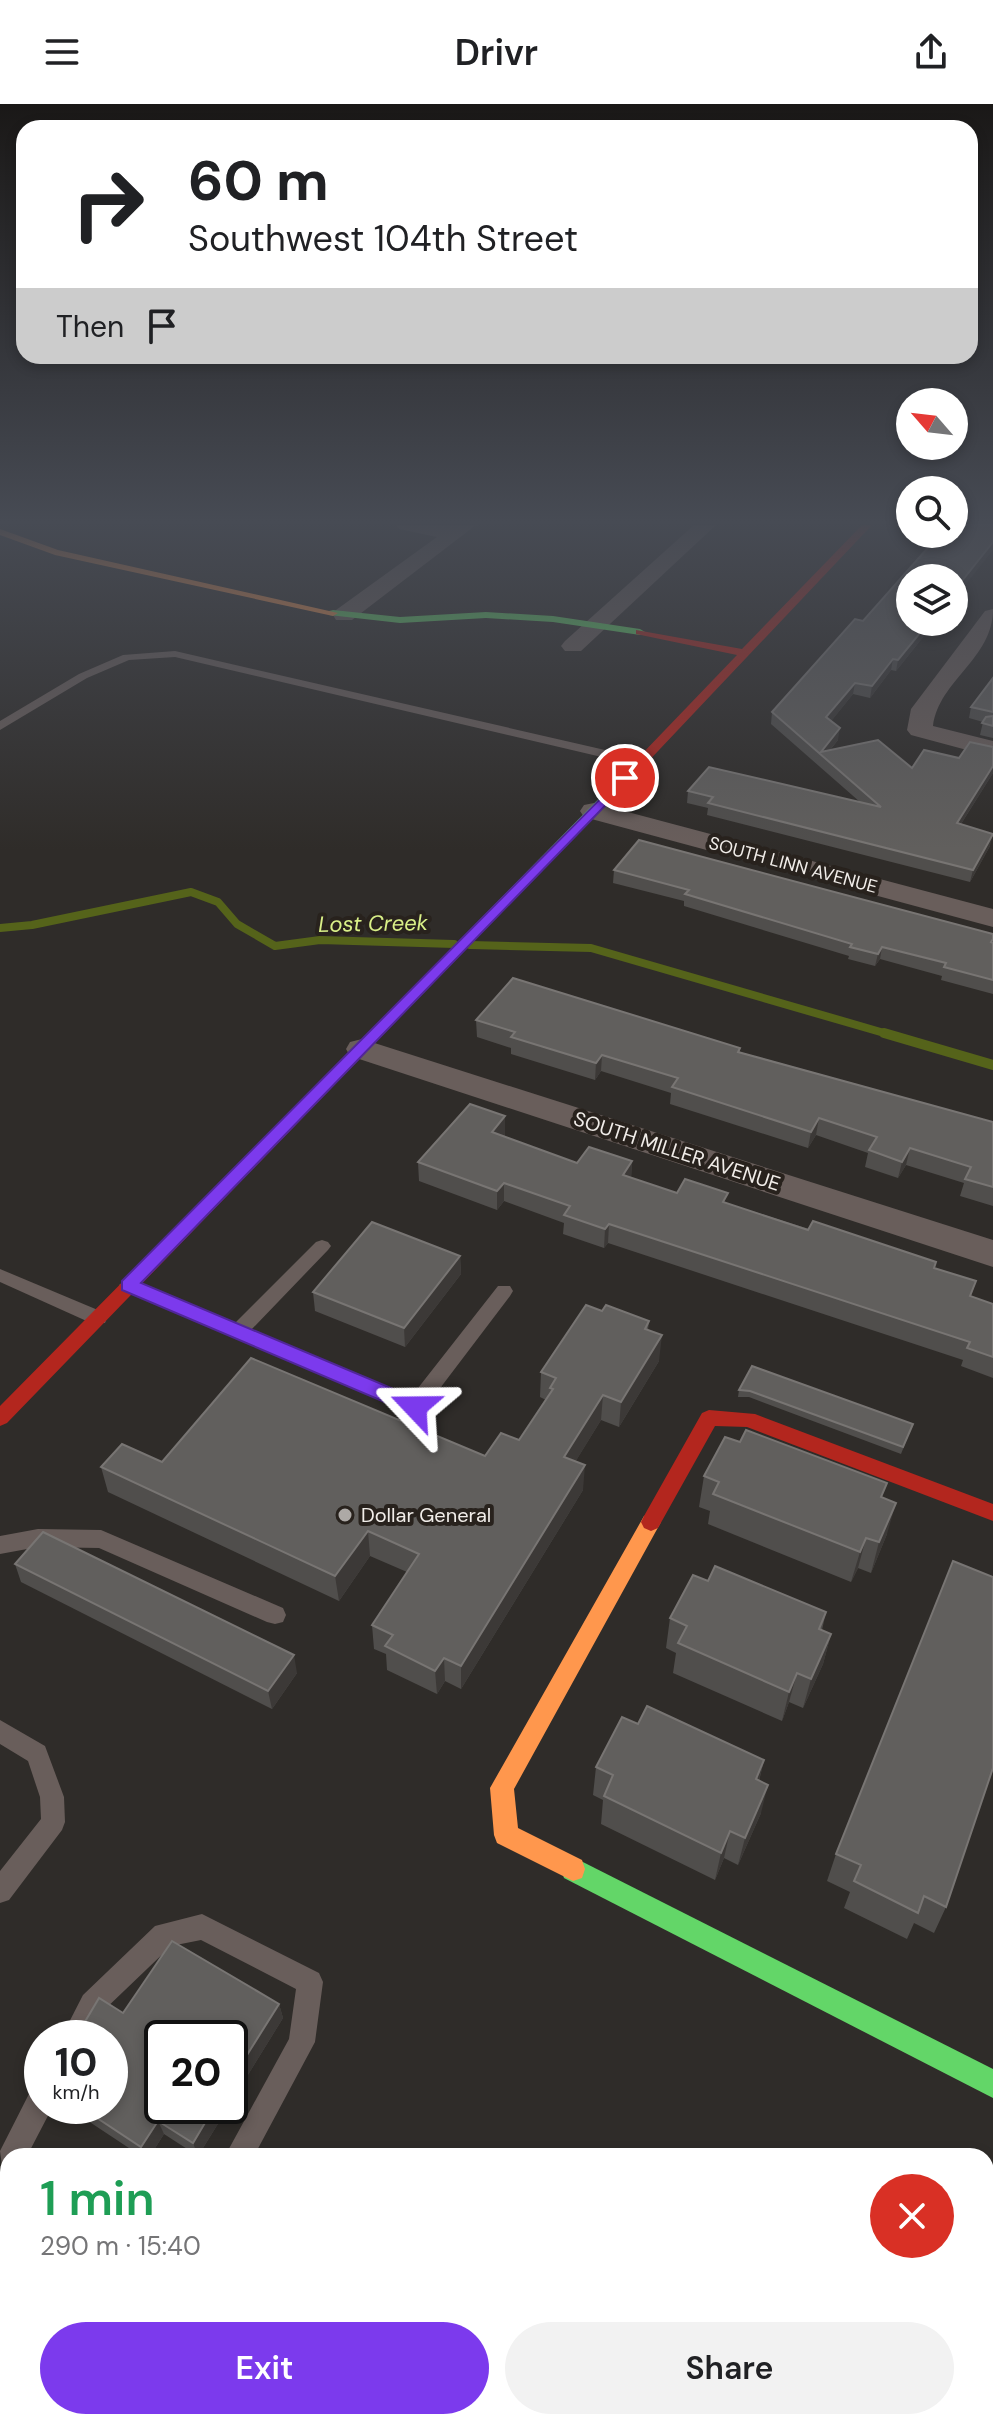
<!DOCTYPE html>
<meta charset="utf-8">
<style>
:root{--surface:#fff;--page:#f2f2f2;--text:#202124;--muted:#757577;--accent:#7c3aed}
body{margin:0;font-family:"DM Sans",sans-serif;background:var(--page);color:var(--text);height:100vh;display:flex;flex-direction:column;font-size:30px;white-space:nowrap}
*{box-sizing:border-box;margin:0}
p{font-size:26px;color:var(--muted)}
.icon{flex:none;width:44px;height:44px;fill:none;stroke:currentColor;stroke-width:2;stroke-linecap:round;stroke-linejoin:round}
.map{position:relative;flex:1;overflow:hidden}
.details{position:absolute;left:0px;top:2044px;width:994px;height:282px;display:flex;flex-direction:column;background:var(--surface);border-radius:24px 24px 0 0;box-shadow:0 4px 12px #0003}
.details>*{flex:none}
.guide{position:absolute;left:16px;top:16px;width:962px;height:244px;border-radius:24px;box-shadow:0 4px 12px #0003;background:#fff;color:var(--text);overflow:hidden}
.needle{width:52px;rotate:298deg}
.tools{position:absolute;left:896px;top:284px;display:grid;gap:16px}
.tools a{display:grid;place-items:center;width:72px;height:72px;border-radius:50%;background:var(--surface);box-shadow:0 4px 12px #0003;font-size:40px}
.speed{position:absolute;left:24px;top:1916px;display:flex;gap:16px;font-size:40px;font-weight:700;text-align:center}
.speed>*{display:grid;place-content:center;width:104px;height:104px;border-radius:50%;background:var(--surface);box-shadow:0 4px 12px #0003;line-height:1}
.speed small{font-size:20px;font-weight:400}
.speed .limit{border:4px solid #111;border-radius:12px;background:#fff;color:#111}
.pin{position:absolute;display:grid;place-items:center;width:68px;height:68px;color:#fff;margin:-34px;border:4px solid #fff;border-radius:50%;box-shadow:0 2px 8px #0007}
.me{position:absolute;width:88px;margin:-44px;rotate:293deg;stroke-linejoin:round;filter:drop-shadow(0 0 6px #0008)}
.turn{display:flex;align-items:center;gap:28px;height:168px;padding:0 40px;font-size:36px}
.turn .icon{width:104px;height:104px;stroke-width:2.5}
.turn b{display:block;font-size:56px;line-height:68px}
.then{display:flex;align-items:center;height:76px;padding:0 40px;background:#0003;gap:16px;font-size:30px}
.round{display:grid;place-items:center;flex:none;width:84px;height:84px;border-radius:42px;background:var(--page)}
.headline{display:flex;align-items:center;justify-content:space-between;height:136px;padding:0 40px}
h1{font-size:48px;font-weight:600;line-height:60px;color:#1e9e55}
.cta{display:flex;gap:16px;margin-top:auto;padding:16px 40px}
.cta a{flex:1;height:92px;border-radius:48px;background:var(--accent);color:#fff;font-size:32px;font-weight:600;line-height:92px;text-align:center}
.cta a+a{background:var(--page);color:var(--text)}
header{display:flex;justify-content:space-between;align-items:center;height:104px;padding:0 40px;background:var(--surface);font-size:36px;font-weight:600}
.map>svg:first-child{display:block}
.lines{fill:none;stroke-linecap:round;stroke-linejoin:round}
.stream-far1{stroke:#55631a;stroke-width:8}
.stream{stroke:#55631a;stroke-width:10}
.lane{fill:#695e5b;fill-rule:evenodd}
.street{fill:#695e5b;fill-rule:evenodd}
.fast{fill:#63d668;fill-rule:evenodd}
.slow{fill:#ff974d;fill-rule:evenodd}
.jam{fill:#b3261e;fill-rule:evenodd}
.wall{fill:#504e4c}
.shaded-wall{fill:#3c3937}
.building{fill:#615f5d;stroke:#787573;stroke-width:2}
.route{fill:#7c3aed;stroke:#51269a;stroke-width:2}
.poi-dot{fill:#ada9a6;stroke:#28221d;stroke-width:3}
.labels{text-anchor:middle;stroke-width:8;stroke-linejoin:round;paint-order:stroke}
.far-street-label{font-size:18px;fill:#f1ede9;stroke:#28221d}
.street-label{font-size:20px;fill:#f1ede9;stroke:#28221d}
.poi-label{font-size:20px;fill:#f1ede9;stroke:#28221d;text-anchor:start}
.water-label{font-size:22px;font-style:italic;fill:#d9f088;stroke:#28221d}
</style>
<header><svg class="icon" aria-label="menu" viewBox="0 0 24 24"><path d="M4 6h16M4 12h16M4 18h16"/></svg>Drivr<svg class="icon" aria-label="share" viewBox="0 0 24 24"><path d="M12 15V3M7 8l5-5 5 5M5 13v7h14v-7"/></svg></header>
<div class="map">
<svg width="993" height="2325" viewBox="0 0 993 2325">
<rect width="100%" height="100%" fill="#2f2c29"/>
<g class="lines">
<g class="stream-far1">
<polyline points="0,824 32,821 191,788 218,798 237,820 275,842 320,836 454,840"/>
<polyline points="470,841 591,844 891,931"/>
</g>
<polyline class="stream" points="884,929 993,961"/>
<g class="lane">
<polygon points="175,547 640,654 646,658 640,662 175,553 129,556 87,574 0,626 0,617 79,570 123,551"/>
<polygon points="322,1136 328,1138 331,1142 328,1146 251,1226 411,1293 498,1182 510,1182 513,1187 510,1192 422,1308 408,1308 122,1186 119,1181 128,1174 134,1176 235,1219 316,1138"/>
<polygon points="0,1165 105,1209 107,1214 105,1219 91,1219 0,1178"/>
<polygon points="38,1425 101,1426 283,1504 286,1511 283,1518 275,1520 267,1518 99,1444 38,1443 0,1450 0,1432"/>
<polygon points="0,1616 45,1642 64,1693 65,1718 62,1726 9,1796 0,1799 0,1767 41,1715 40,1693 28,1657 0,1640"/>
<polygon points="202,1810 319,1869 323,1878 315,1938 254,2052 225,2052 289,1935 296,1885 201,1836 171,1842 101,1909 88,1934 61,1934 83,1891 155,1822"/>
<polygon points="42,1980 42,2002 52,2004 27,2052 8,2052 8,2064 2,2062 0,2047 32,1984"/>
<polygon points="149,2318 181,2318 178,2325 146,2325"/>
</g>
<g class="street">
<polygon points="396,421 476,421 352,516 336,516 333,511 336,506 437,433 399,425"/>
<polygon points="694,421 716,421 581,547 565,547 561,542 565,537"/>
<path d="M993,505C993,555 939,576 933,622L993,637V653L911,631L907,626L911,605L985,507Z"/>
<polygon points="594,699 993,805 993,823 584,713 580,707 584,701"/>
<polygon points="362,935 993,1136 993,1163 350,952 346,945 350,938"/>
<polygon points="993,2189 993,2278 986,2281 986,2192"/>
<polygon points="986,2287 993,2290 993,2325 949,2325 949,2318 986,2318"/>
</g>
<g class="fast">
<polygon points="333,506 400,513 486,508 553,512 640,525 645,528 640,531 553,518 486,514 400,519 329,511 329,507"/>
<polygon points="616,677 626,680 403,910 393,910 393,904"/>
<polygon points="573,1753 993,1965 993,1994 564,1774 561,1765 564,1756"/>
</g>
<g class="slow">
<polygon points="0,425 58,446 338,509 333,512 55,451 0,431"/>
<polygon points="651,1409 658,1412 661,1418 514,1685 518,1724 582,1756 585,1765 582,1774 573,1777 497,1739 494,1731 490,1684 644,1412"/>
</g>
<g class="jam">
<polygon points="862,421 872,421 624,683 616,683 616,677 737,551 636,530 636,526 742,545"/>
<polygon points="398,902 406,907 403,910 7,1319 0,1322 0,1302 393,904"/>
<polygon points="709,1306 755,1310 993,1400 993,1417 747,1323 715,1322 658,1424 651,1427 644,1424 641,1418 644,1412 702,1309"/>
</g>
</g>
<g class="wall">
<polygon points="863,517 935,518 896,567 891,566 870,594 853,590 831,617 838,636 830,646 912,664 959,654 993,643 993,669 961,720 990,742 970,778 707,711 708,704 687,699 688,687 860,698 771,620 772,608"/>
<polygon points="993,574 993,634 980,631 983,618 969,614 971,603"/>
<polygon points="614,766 993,830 993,890 941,876 942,872 880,855 875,862 848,855 849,852 684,802 684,797 613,779"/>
<polygon points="476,916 740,944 740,948 993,1018 993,1102 960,1092 964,1079 906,1061 898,1074 865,1063 868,1049 816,1031 808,1044 670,1000 671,989 601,967 595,976 511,950 511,944 477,933"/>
<polygon points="505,1031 504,1033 577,1059 632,1057 631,1074 677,1089 726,1099 976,1177 971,1192 993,1200 993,1274 961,1262 963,1256 608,1139 604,1144 563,1130 564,1119 504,1097 497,1106 419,1077 418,1058"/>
<polygon points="460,1152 461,1170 405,1243 315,1207 313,1188"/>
<polygon points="602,1207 649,1217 648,1226 659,1257 619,1323 601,1316 575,1358 583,1386 461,1585 445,1577 437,1590 387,1566 386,1550 374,1545 372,1521 407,1468 370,1452 339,1497 108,1388 101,1363 162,1358 485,1352 519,1336 546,1296 540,1293 541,1268"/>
<polygon points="752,1262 913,1320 901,1350 749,1293 738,1293 739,1286"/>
<polygon points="704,1372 883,1394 887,1430 871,1469 858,1464 851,1478 708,1420 710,1407 699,1403"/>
<polygon points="15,1460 297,1569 272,1605 21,1478"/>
<polygon points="708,1477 826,1508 822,1526 831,1530 823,1560 803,1604 789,1598 782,1617 673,1569 676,1549 666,1544 670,1514"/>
<polygon points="638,1620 764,1656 759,1677 761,1709 738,1761 724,1754 715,1776 601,1720 603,1696 593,1691 596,1663"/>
<polygon points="836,1750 946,1803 934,1829 914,1819 907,1835 844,1804 850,1788 827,1777"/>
<polygon points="279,1900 283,1914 230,2000 230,1934 162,2002 229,2002 198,2052 164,2030 150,2052 141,2052 70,2005 69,2002 110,2002 110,1934 68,1934 66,1930 83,1921 123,1909"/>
</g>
<g class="shaded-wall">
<polygon points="993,438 993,446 954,495 954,487"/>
<polygon points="929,518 935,518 896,567 898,556"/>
<polygon points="893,555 891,566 870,594 872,582"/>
<polygon points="855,579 853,590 825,625 826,613"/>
<polygon points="840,624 838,636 824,653 821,648"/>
<polygon points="993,662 993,669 954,731 957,719"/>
<polygon points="993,730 990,742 970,778 973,766"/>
<polygon points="882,843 880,855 875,862 878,850"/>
<polygon points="602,951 601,967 595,976 596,959"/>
<polygon points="505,1012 505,1031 492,1047 492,1028"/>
<polygon points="819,1014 816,1031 808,1044 811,1028"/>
<polygon points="910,1044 906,1061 898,1074 902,1058"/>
<polygon points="632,1057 631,1076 623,1071"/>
<polygon points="504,1079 504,1097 497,1106 497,1087"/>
<polygon points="609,1120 608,1139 604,1144 605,1125"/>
<polygon points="460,1152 461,1170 405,1243 404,1224"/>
<polygon points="662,1231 659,1257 619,1323 621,1298"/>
<polygon points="603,1291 601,1316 563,1378 564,1353"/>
<polygon points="585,1361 583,1386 461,1585 461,1562"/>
<polygon points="896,1399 887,1430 871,1469 879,1438"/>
<polygon points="368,1427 370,1452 339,1497 335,1472"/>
<polygon points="866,1434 858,1464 851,1478 860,1448"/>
<polygon points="831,1530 823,1560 803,1604 811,1575"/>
<polygon points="294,1551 297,1569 272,1605 268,1587"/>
<polygon points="444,1554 445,1577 437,1590 435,1567"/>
<polygon points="797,1569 789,1598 782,1617 789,1588"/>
<polygon points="764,1656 757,1684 756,1675"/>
<polygon points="768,1681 761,1709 738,1761 745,1734"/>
<polygon points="730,1727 724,1754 715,1776 721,1749"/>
<polygon points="279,1900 283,1914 230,2000 230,1978"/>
<polygon points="215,2002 229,2002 198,2052 193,2039"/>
<polygon points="158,2017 164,2030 150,2052 145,2052 141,2043"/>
</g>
<g class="building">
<polygon points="954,421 993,421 993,438 954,487 954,474 910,474 910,518 929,518 898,556 893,555 872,582 855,579 826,613 840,624 821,648 878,636 912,664 924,646 959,654 970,638 993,643 993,662 957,719 993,730 973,766 708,699 713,693 688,687 709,663 881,703 772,608 855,515 863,517 940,430 954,430"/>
<polygon points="993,574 993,608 971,603"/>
<polygon points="993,612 993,622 982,619 986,613"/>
<polygon points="639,736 993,830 993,835 991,838 993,839 993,876 944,863 946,859 882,843 878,850 850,843 852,840 685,790 689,786 614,766"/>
<polygon points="513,874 740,944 738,948 993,1018 993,1083 965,1075 971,1063 910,1044 902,1058 869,1046 877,1033 819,1014 811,1028 672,983 678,974 602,951 596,959 511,933 515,928 476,916"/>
<polygon points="470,1000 505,1012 492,1028 577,1059 589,1043 632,1057 623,1071 677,1089 685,1075 728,1089 723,1098 808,1126 813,1117 936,1158 934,1164 976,1177 970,1192 993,1200 993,1253 967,1244 970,1238 609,1120 605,1125 564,1111 570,1102 504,1079 497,1087 418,1058"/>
<polygon points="372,1118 460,1152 404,1224 313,1188"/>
<polygon points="586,1201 602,1207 606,1201 649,1217 645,1225 662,1231 621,1298 603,1291 564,1353 585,1361 461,1562 444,1554 435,1567 385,1542 393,1531 372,1521 419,1450 368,1427 335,1472 101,1363 122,1340 162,1358 251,1254 485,1352 501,1329 519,1336 553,1285 550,1284 556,1274 541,1268"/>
<polygon points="752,1262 913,1320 903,1343 750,1287 739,1286"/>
<polygon points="746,1326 887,1379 881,1393 896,1399 879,1438 866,1434 860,1448 713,1390 719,1378 704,1372 725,1333 740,1338"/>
<polygon points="43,1428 294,1551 268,1587 15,1460"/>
<polygon points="953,1457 993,1473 993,1664 946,1803 924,1792 918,1809 854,1777 861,1761 836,1750"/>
<polygon points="715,1462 826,1508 819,1525 831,1530 811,1575 797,1569 789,1588 678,1539 687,1522 670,1514 693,1471 708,1477"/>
<polygon points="647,1602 764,1656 756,1675 768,1681 745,1734 730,1727 721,1749 604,1692 613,1671 596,1663 622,1613 638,1620"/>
<polygon points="172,1837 279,1900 230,1978 230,1934 162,1934 162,2002 215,2002 193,2039 158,2017 141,2043 79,2002 110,2002 110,1934 72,1934 66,1930 71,1923 83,1921 99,1894 123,1909"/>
</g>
<linearGradient id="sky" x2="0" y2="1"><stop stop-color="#1a1817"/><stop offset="0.56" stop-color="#474b54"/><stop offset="1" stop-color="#474b54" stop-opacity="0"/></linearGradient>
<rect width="993" height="746" fill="url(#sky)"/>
<polygon class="route" points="625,670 629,671 629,677 141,1179 422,1297 425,1303 422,1308 408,1308 122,1186 122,1177"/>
<circle class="poi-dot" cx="345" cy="1411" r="8"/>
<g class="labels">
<g class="far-street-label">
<text transform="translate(793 761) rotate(15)" y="6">SOUTH LINN AVENUE</text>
</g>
<g class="street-label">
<text transform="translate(677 1047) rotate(18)" y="7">SOUTH MILLER AVENUE</text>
</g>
<g class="poi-label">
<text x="361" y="1418">Dollar General</text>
</g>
<g class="water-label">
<text transform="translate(373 819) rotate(-1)" y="8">Lost Creek</text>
</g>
</g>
</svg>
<div class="tools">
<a><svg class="needle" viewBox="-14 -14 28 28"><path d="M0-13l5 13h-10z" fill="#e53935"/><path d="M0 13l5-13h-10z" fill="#757577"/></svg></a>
<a><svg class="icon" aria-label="search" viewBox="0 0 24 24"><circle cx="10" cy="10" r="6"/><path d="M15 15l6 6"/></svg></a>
<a><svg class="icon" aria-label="layers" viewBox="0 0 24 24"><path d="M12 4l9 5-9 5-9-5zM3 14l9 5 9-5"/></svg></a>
</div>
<div class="speed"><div>10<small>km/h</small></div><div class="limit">20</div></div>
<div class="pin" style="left:625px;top:674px;background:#d93025"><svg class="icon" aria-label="arrive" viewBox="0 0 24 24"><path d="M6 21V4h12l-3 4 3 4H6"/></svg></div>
<svg class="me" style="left:415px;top:1303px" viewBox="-20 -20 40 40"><path d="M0-17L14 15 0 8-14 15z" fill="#7c3aed" stroke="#fff" stroke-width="4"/></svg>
<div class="guide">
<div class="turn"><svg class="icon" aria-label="right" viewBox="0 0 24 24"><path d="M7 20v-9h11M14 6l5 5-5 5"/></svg><div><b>60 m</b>Southwest 104th Street</div></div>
<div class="then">Then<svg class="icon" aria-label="arrive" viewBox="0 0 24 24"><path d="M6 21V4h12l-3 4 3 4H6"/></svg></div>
</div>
<section class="details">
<div class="headline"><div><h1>1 min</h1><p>290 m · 15:40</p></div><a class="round" style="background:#d93025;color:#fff"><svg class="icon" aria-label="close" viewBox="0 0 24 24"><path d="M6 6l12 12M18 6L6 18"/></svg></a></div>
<div class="cta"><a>Exit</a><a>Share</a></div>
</section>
</div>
